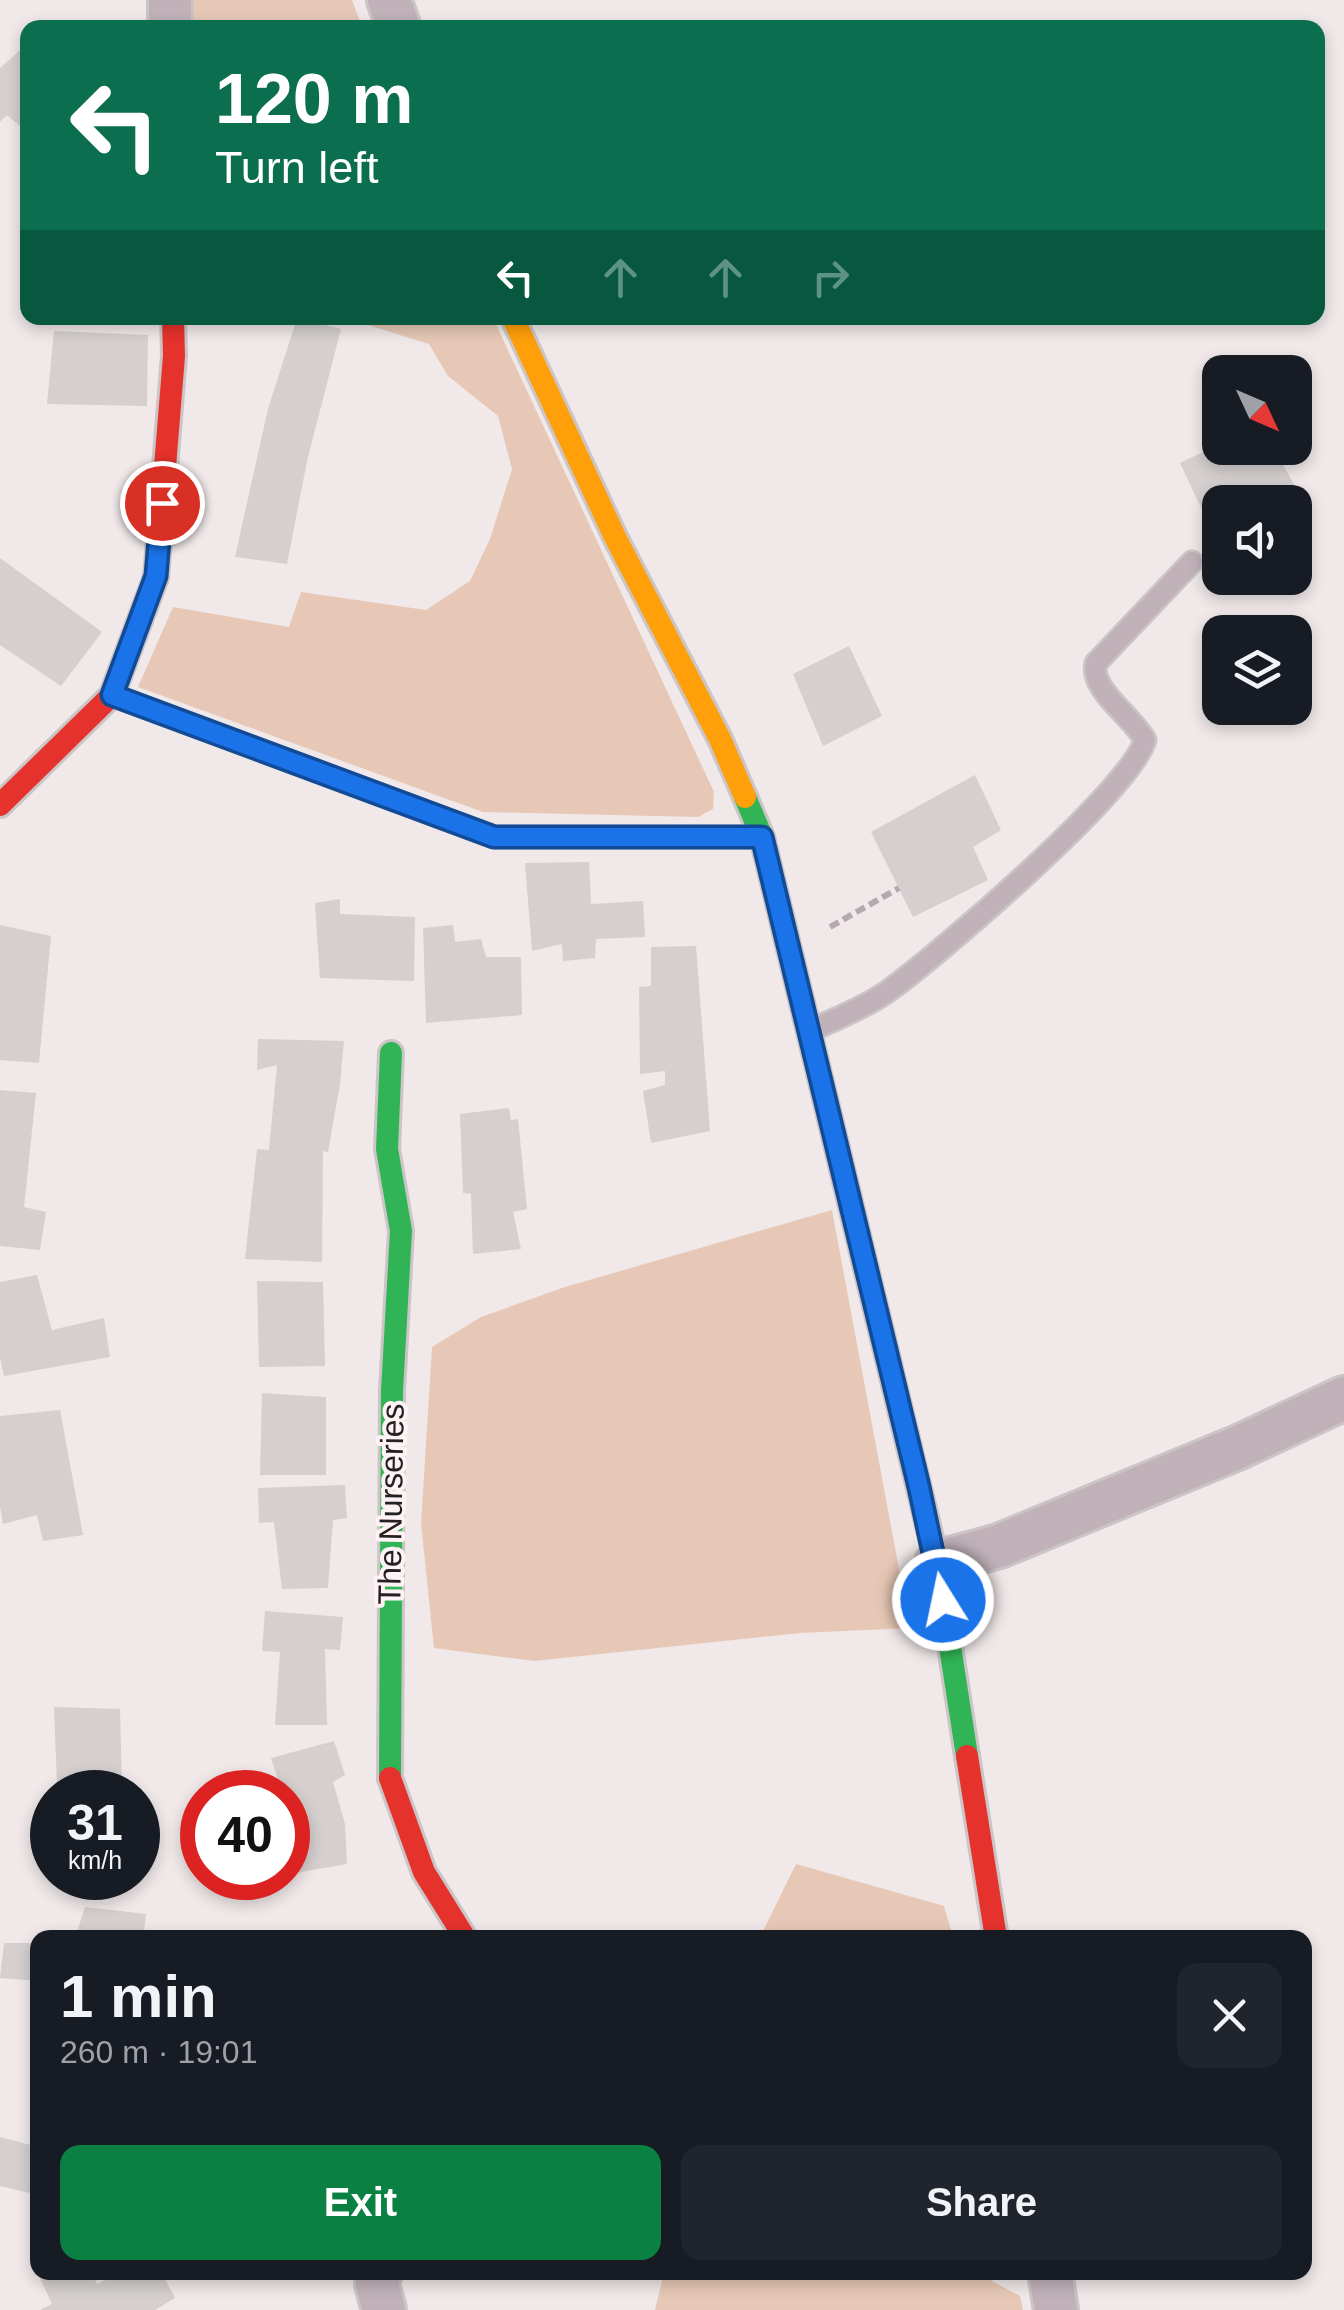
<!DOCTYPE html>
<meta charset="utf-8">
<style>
:root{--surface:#171b24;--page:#20242c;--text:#f1f3f6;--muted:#9ea1a6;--accent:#0b8043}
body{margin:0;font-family:Arial,sans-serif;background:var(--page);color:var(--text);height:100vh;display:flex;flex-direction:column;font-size:38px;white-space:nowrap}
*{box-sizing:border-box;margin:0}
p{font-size:32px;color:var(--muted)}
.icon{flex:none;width:55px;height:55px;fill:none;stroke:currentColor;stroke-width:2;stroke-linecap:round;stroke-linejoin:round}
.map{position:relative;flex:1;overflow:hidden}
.sheet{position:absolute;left:30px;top:1930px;width:1282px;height:350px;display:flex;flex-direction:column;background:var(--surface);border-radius:20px;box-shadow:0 5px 15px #0003}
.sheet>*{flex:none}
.guide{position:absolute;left:20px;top:20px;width:1305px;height:305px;border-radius:20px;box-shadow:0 5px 15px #0003;background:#0b6e4f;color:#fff;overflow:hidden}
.needle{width:65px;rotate:134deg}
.tools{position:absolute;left:1202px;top:355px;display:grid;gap:20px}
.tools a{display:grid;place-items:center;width:110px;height:110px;border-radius:20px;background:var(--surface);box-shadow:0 5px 15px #0003;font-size:50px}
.speed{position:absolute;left:30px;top:1770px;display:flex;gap:20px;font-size:50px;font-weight:700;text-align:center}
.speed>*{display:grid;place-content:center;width:130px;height:130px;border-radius:50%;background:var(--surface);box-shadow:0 5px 15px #0003;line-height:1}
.speed small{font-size:25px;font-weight:400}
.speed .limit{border:15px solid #d22;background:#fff;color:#111}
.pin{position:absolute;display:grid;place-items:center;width:85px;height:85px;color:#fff;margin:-42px;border:5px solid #fff;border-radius:50%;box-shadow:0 2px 10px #0007}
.me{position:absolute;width:110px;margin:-55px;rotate:350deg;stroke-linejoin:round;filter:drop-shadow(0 0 8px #0008)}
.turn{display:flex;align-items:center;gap:35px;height:210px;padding:0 30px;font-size:45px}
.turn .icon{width:130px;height:130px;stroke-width:2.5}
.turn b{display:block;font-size:70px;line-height:85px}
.lanes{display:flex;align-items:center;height:95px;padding:0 30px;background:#0003;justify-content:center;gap:50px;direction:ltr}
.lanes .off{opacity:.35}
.round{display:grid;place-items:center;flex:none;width:105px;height:105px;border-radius:20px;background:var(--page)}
.head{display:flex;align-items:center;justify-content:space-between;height:170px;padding:0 30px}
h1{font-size:60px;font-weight:700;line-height:75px}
.action{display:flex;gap:20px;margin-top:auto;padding:20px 30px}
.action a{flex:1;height:115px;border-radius:20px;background:var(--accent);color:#fff;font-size:40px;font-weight:700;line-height:115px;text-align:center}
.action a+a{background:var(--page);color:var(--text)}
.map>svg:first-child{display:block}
.green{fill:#e7c8b6}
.building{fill:#d5cfcf}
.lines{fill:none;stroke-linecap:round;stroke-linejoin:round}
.lane-casing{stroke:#cbc5c6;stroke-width:25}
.street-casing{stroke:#cbc5c6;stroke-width:48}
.fast-casing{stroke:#cbc5c6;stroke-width:28}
.slow-casing{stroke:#cbc5c6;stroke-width:28}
.jam-casing{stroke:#cbc5c6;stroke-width:28}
.path{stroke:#b5a9af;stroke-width:6;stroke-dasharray:10 5;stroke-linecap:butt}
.lane{stroke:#c1b2ba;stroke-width:20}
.street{stroke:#c1b2ba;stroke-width:42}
.fast{stroke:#30b455;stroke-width:22}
.slow{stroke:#ff9f0a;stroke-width:22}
.jam{stroke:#e5322d;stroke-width:22}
.route-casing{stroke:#114b97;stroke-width:25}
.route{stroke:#1a73e8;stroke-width:18}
.labels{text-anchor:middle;stroke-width:8;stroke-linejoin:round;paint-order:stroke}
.street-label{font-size:32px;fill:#252021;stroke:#fef2f4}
</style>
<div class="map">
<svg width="1344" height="2310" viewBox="0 0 1344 2310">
<rect width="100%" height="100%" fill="#f0e8e9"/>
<g class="green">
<polygon points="184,0 352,0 362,27 184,27"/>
<polygon points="345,318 493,318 714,792 713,809 698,817 483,812 138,687 173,607 289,627 301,592 426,610 470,581 490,539 512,469 498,416 448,376 429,344"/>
<polygon points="832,1210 910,1628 800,1633 534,1661 434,1648 421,1523 432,1347 481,1317 565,1287"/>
<polygon points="796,1864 944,1906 953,1937 760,1937"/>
<polygon points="664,2273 977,2273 1020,2296 1023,2310 655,2310"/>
</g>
<g class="building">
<polygon points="28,43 28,133 7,115 0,122 0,68"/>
<polygon points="297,318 341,329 307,461 287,564 235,557 268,409"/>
<polygon points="54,331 148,335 147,406 47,404"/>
<polygon points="1220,444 1220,448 1274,448 1305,505 1295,510 1295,502 1220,502 1220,548 1180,463"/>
<polygon points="0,558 102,632 61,686 0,645"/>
<polygon points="849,646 882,716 823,746 793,674"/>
<polygon points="975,775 1001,830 973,847 988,880 913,917 871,832"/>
<polygon points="589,862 591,904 643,901 645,937 596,939 595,958 563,961 562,944 532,951 525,863"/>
<polygon points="340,899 340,914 415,917 414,981 320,978 315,903"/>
<polygon points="0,925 51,936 39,1063 0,1060"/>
<polygon points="453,925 455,942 481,939 486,957 521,957 522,1015 426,1023 423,928"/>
<polygon points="696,946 710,1131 651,1143 643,1091 665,1085 665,1071 640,1074 639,987 651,986 651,947"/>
<polygon points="258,1039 344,1041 340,1084 328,1152 323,1151 322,1262 245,1259 257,1149 269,1150 277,1065 257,1070"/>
<polygon points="0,1090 36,1093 24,1207 46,1212 40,1250 0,1246"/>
<polygon points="509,1108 511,1120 518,1119 527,1209 513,1212 521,1249 473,1254 471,1194 463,1193 460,1114"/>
<polygon points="37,1275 52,1330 104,1318 110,1357 4,1376 0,1358 0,1282"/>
<polygon points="257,1281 323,1282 325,1366 259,1367"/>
<polygon points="262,1393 326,1397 326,1475 260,1475"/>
<polygon points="60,1410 83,1535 43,1541 37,1515 3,1524 0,1506 0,1416"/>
<polygon points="345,1485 347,1518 333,1520 328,1588 282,1589 274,1522 259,1523 258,1488"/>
<polygon points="265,1611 343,1617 340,1650 325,1649 327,1725 275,1725 280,1652 262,1651"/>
<polygon points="54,1707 120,1709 122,1783 57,1784"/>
<polygon points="334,1741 345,1775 333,1782 345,1824 347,1864 295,1873 288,1792 282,1792 271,1758"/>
<polygon points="85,1907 146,1914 143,1938 75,1938"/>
<polygon points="4,1943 38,1943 38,1981 0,1978"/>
<polygon points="0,2137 38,2147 38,2195 0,2186"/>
<polygon points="46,2272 91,2272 97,2284 122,2272 161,2272 175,2298 155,2310 40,2310 52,2304 39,2276"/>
</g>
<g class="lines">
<g class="lane-casing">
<g id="lane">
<polyline points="114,696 494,837 759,837"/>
<path d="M812,1030C837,1018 864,1008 887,992C936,957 1131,790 1145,740C1133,717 1089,689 1096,663L1192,562"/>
</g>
</g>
<g class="street-casing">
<g id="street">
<polyline points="389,0 399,28"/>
<polyline points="170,28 170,0"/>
<polyline points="937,1563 999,1546 1239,1447 1344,1398"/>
<polyline points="380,2272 377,2284 384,2310"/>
<polyline points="1050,2272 1056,2310"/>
</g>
</g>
<g class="fast-casing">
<g id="fast">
<polyline points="745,797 762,837 937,1563 967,1756"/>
<polyline points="390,1778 392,1391 401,1231 387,1149 391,1053"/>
</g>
</g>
<g class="slow-casing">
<polyline id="slow" points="513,318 615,537 720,739 745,797"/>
</g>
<g class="jam-casing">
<g id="jam">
<polyline points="0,805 112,695 156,577 174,356 173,318"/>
<polyline points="967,1756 996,1938"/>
<polyline points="390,1778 424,1872 465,1938"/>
</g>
</g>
<polyline class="path" points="830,927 899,888"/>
<use href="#lane" class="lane"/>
<use href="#street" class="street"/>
<use href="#fast" class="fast"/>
<use href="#slow" class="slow"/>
<use href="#jam" class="jam"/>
</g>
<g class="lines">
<g class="route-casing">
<polyline id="route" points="162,503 156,576 112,695 494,837 762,837 919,1487 943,1600"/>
</g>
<use href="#route" class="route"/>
</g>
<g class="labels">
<g class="street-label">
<text transform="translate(391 1504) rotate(-89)" y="11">The Nurseries</text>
</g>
</g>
</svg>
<div class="tools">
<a><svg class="needle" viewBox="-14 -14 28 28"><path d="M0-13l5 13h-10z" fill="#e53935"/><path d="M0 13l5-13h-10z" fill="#9ea1a6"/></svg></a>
<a><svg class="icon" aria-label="sound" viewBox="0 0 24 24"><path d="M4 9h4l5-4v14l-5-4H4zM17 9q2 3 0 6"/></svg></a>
<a><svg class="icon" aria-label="layers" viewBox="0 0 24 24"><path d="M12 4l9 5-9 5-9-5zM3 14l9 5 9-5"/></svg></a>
</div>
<div class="speed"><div>31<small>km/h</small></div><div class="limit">40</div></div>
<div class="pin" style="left:162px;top:503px;background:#d93025"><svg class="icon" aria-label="arrive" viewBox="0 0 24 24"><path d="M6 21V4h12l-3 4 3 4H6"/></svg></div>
<svg class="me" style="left:943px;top:1600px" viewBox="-20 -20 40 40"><circle r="17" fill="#1a73e8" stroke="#fff" stroke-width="3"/><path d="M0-11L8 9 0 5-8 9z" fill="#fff"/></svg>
<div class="guide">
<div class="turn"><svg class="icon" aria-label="left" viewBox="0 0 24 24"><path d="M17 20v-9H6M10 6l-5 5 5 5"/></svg><div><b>120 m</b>Turn left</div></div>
<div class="lanes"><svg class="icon" aria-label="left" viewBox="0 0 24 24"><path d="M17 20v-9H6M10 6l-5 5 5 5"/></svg><svg class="icon off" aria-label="ahead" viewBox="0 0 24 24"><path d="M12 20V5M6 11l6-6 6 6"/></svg><svg class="icon off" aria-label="ahead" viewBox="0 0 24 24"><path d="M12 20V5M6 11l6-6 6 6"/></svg><svg class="icon off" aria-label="right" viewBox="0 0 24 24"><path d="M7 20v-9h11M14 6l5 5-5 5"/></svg></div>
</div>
<section class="sheet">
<div class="head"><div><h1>1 min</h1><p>260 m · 19:01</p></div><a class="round"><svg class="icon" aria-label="close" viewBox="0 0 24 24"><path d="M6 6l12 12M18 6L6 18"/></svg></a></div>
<div class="action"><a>Exit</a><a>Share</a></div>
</section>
</div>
